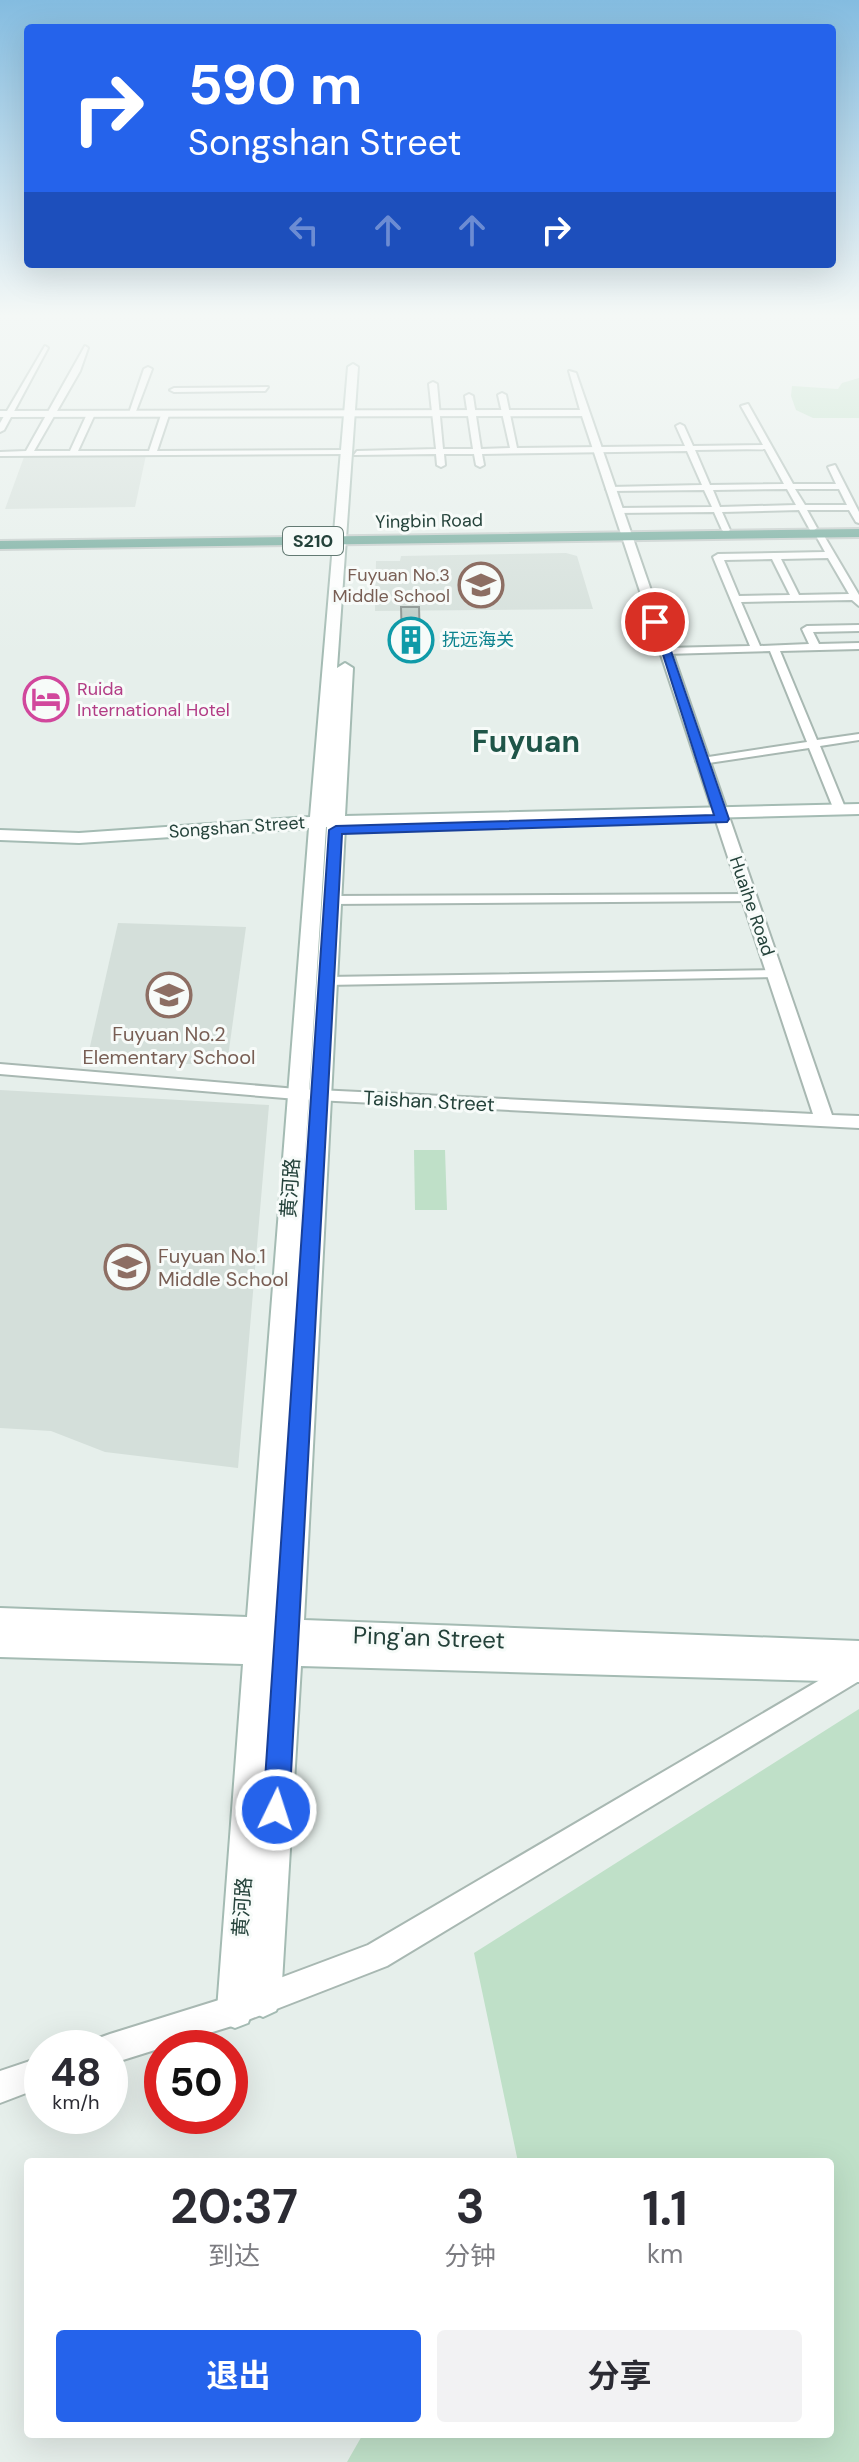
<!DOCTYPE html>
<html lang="zh">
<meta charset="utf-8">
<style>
:root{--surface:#fff;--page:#f2f2f3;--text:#2b2b33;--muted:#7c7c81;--accent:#2563eb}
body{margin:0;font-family:"DM Sans","Noto Sans SC",sans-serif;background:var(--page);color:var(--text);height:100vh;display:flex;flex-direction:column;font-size:30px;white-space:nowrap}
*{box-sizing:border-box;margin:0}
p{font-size:26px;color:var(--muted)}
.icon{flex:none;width:44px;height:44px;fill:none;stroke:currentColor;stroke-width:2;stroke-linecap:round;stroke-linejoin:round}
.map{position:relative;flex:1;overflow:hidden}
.side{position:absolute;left:24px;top:2158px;width:810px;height:280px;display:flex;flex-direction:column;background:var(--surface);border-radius:8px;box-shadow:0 8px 32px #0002}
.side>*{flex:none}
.top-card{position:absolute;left:24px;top:24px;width:812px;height:244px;border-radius:8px;box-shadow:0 8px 32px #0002;background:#2563eb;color:#fff;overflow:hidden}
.speed{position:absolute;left:24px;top:2030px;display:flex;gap:16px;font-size:40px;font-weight:700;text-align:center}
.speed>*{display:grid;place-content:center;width:104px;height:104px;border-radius:50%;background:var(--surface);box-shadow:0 8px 32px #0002;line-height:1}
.speed small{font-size:20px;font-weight:400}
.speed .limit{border:12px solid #d22;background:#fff;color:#111}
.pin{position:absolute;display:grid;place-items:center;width:68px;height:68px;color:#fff;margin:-34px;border:4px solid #fff;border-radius:50%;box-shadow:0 2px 8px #0007}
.me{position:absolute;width:88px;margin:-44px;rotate:4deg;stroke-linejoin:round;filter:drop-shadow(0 0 6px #0008)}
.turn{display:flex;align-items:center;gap:28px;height:168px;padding:0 32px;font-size:36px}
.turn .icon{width:104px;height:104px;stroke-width:2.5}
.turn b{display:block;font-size:56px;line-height:68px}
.lanes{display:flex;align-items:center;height:76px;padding:0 32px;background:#0003;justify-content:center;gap:40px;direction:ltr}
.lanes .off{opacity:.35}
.eta{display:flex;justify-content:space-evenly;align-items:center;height:136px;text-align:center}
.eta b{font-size:48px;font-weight:700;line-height:56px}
.button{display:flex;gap:16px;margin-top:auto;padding:16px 32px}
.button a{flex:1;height:92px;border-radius:8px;background:var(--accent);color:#fff;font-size:32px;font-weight:700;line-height:92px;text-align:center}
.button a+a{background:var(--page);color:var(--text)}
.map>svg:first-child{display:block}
.built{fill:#d4dfda}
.green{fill:#bfe0c8}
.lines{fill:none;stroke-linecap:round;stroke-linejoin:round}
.minor-casing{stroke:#a8b8b2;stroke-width:4}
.tertiary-casing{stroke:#a8b8b2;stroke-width:4}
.secondary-casing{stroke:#a4bbb3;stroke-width:4}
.primary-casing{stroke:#c2cac8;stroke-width:4}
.minor{fill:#fff;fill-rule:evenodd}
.tertiary{fill:#fff;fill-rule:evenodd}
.secondary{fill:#fff;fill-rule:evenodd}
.primary{fill:#6aa596;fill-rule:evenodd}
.wall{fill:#a1aea9}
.building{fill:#bbcac4;stroke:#838d89;stroke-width:2}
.route{fill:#2563eb;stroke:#184099;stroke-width:2}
.labels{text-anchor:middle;stroke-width:6;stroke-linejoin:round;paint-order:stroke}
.far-street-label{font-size:18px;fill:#24423a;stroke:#f7fbf9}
.shield{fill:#f7fbf9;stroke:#637a73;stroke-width:2}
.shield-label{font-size:18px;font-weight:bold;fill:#24423a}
.far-education-label{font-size:18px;fill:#785e54;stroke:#f7fbf9;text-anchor:end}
.far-culture-label{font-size:18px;fill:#0d838f;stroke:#f7fbf9;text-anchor:start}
.far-hotel-label{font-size:18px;fill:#b23c85;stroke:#f7fbf9;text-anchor:start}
.education-label{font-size:20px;fill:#785e54;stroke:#f7fbf9}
.street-label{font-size:20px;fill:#24423a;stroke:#f7fbf9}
.near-street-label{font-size:24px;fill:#24423a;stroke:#f7fbf9}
.far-town-label{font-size:30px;font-weight:bold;fill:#1f5548;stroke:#f7fbf9}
</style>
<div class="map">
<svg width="859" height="2462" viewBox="0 0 859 2462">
<rect width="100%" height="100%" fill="#e6efeb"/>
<g class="built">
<polygon points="146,455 135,507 5,509 24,457"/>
<polygon points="566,553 577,556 593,609 375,611 376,561 400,561 401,556"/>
<polygon points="118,923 246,927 227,1064 86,1064"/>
<polygon points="0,1090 269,1105 238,1468 105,1452 51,1431 0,1428"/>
</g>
<g class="green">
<polygon points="859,378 859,418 813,418 796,410 791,396 792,386 838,389 842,383"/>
<polygon points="414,1150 445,1150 447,1210 415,1210"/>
<polygon points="859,1709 859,2462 347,2462 363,2434 830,2434 830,2162 518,2162 474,1953"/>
</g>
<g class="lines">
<g class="minor-casing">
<g id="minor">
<polygon points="45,346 48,348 4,430 0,432 0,423"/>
<polygon points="85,346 88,348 80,371 34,451 70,451 87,414 91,412 95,414 78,451 149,451 161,415 165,413 169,415 157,451 346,450 350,452 346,454 0,456 0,452 26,451"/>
<polygon points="148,367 152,369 135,414 128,416 144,369"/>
<path d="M433,382L437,384L443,449H473L465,396L469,394L473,396L481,449L510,448L498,395L502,393L506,395L517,448L685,446L676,426L680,424L684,426L693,446L763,445L741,406L748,404L793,484H836L828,467L835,465L859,512V523L856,522L849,510H807L817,528L813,531L810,530L799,510L722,512L730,530L726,533L722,530L714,512L615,513L614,511L618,508L712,507L704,490L610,491L606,489L610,487L702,485L687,451L482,454L484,465L480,467L476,465L474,454H444L445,465L441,467L437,465L436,454L354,455L357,451L436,449L429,384ZM765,449L784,484L710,485L695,450ZM787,489L796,505L720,507L713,490ZM795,489H839L847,505H805Z"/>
<polygon points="268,387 265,391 174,392 170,390 174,388"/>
<path d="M819,531L823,534L859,595V606L852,600L741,602L760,646L809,644L802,629L807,626L859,625V631L813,632L819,644L859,643V649L780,651L817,740L859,734V740L820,746L846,810L840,813L834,810L809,748L702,764L696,761L702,758L807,742L770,651L665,654L660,651L665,648L750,646L713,557L718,554L825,552L815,534ZM828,558L849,594L799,595L781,559ZM772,559L790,595L739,596L724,560Z"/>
<polygon points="749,894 755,898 753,901 331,904 325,900 331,896"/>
<polygon points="775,970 780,971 780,977 326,985 319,981 326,977"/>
</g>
</g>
<g class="tertiary-casing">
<g id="tertiary">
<polygon points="569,371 576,373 832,1115 859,1116 859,1128 297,1099 0,1074 0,1064 297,1089 813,1114 582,416 0,417 0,411 580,410"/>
<polygon points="859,1657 859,1681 387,1966 235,2025 110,2064 110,2048 95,2048 99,2038 110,2034 235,1995 368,1945"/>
<polygon points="42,2057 42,2087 0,2103 0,2071"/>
</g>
</g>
<g class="secondary-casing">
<path id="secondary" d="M353,364L358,367L337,668L345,663L353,668L345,816L859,804V814L345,827L304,1620L859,1641V1682L301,1666L281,1999L276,2011L263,2017L252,2012L248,2023L235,2028L222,2023L217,2010L243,1664L0,1657V1608L247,1617L309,828L79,843L0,840V830L79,833L310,817L348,367ZM326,827H327L299,1249Z"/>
</g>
<g class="primary-casing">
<polygon id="primary" points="859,529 859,537 0,549 0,541"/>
</g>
<use href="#minor" class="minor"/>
<use href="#tertiary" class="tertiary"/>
<use href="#secondary" class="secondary"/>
<use href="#primary" class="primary"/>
</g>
<polygon class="wall" points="401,607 420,642 420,658 402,658"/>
<polygon class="building" points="401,607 419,607 420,642 402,642"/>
<linearGradient id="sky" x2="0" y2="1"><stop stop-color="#84bce0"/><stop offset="0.48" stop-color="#f4f8f6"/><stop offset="1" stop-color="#f4f8f6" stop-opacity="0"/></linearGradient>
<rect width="859" height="657" fill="url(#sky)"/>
<polygon class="route" points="652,620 661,622 729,819 727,822 342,834 289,1810 285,1818 276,1822 267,1818 263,1810 329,830 336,826 714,815"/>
<defs>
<g id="school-ring" transform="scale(2.3)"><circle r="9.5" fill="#f7fbf9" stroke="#8d6e63" stroke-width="1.5"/><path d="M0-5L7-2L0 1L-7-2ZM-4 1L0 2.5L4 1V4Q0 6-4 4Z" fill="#8d6e63"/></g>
<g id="building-ring" transform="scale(2.3)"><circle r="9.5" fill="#f7fbf9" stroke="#0f9aa8" stroke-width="1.5"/><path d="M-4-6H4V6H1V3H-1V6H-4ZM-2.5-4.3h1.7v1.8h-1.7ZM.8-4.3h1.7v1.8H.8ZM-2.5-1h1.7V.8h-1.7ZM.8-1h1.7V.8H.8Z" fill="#0f9aa8"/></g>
<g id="hotel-ring" transform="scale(2.3)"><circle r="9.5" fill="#f7fbf9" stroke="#d1479c" stroke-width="1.5"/><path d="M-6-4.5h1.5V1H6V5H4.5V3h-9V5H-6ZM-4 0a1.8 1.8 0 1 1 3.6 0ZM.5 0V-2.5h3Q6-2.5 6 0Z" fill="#d1479c"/></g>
</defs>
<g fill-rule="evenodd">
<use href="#school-ring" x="481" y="585"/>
<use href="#building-ring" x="411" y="640"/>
<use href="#hotel-ring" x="46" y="699"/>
<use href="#school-ring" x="169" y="995"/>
<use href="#school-ring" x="127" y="1267"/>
</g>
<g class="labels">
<g class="far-street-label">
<text transform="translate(429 521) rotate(-1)" y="6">Yingbin Road</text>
<text transform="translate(237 827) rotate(-4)" y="6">Songshan Street</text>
<text transform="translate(752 906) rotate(71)" y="6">Huaihe Road</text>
</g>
<rect class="shield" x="283" y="527" width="60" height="28" rx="6"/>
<g class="shield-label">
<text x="313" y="547">S210</text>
</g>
<g class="far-education-label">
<text x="450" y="581">Fuyuan No.3<tspan x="450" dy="21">Middle School</tspan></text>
</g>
<g class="far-culture-label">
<text x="442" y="646">抚远海关</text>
</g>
<g class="far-hotel-label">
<text x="77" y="695">Ruida<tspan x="77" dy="21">International Hotel</tspan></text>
</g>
<g class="education-label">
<text x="169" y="1041">Fuyuan No.2<tspan x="169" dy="23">Elementary School</tspan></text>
<text x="158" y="1263" text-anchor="start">Fuyuan No.1<tspan x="158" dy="23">Middle School</tspan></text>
</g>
<g class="street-label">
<text transform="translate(429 1101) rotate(3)" y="7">Taishan Street</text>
<text transform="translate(290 1188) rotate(-86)" y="7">黄河路</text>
<text transform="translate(242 1907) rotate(-86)" y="7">黄河路</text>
</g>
<g class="near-street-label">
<text transform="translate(429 1638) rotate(2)" y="8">Ping'an Street</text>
</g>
<g class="far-town-label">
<text x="526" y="752">Fuyuan</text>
</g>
</g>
</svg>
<div class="speed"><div>48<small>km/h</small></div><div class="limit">50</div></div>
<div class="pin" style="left:655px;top:622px;background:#d93025"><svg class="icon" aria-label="arrive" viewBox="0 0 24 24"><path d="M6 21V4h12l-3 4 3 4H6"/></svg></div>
<svg class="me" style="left:276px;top:1810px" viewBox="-20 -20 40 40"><circle r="17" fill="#2563eb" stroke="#fff" stroke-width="3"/><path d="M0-11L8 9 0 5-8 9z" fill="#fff"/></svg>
<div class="top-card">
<div class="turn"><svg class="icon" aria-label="right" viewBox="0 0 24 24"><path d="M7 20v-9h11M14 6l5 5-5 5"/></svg><div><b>590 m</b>Songshan Street</div></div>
<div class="lanes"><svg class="icon off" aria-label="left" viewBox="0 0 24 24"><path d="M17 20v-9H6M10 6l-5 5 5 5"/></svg><svg class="icon off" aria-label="ahead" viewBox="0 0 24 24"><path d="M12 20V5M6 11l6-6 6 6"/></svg><svg class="icon off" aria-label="ahead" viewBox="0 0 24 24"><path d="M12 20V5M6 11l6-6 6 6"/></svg><svg class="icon" aria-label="right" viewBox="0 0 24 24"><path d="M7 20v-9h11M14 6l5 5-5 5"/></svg></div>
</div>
<section class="side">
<div class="eta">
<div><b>20:37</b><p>到达</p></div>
<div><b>3</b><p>分钟</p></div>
<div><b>1.1</b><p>km</p></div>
</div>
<div class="button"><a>退出</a><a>分享</a></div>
</section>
</div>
